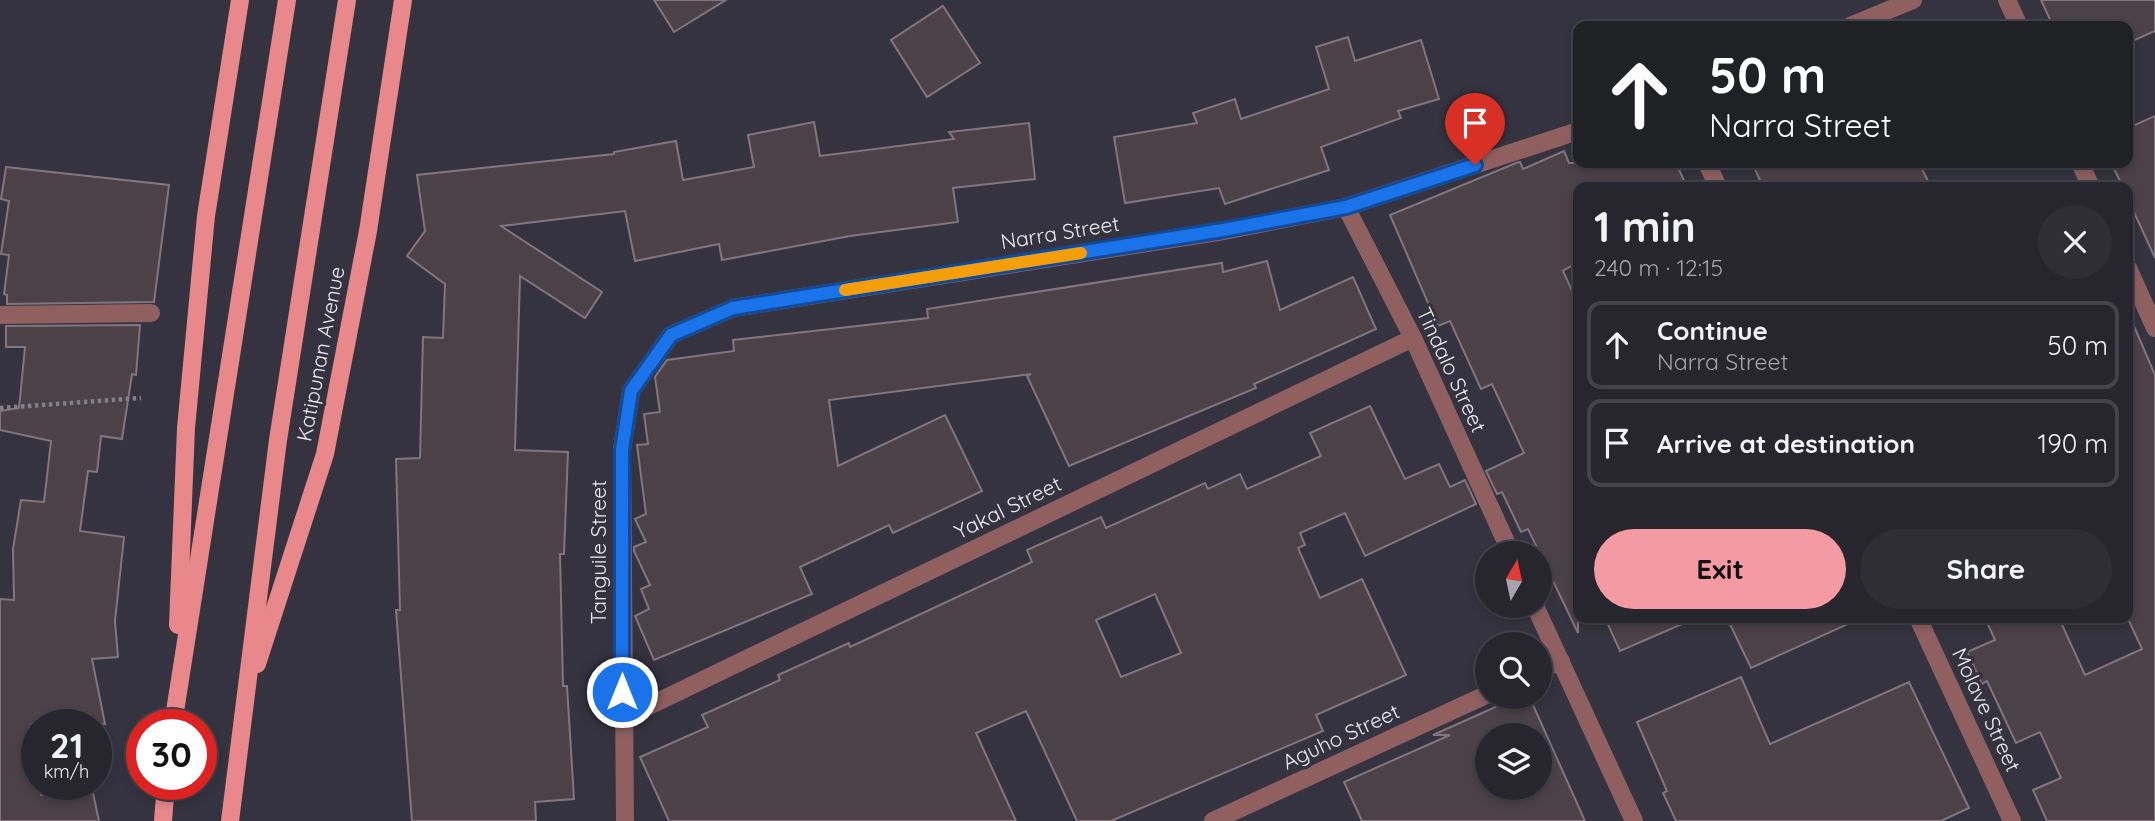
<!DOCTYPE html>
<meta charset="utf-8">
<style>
:root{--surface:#27262f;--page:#2f2e37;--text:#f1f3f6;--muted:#a4a5aa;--line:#43434b;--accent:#f49aa3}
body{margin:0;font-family:Quicksand,sans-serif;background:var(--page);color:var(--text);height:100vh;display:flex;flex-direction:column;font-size:26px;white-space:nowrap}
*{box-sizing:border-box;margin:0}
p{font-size:23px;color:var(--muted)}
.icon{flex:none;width:38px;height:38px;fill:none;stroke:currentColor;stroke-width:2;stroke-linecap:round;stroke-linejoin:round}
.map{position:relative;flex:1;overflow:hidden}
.sheet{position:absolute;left:1573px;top:182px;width:560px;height:441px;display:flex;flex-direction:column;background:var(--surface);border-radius:14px;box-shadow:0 4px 10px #0003,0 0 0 2px var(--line)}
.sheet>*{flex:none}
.banner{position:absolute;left:1573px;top:21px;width:560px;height:147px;border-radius:14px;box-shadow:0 4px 10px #0003,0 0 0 2px var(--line);background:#202124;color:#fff;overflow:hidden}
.needle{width:46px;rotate:9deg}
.tools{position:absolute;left:1475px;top:541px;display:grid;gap:14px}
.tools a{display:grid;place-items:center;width:77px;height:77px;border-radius:50%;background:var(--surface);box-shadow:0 4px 10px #0003,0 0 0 2px var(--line);font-size:35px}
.speed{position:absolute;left:21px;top:709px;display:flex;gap:14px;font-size:35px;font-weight:700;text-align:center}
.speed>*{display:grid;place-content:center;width:91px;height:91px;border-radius:50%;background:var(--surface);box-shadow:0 4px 10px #0003,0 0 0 2px var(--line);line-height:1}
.speed small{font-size:18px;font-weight:400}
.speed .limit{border:10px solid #d22;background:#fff;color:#111}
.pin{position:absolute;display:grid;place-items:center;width:60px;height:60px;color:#fff;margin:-72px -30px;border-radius:50% 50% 50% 0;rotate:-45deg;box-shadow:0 0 7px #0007}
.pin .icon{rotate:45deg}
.me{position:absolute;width:77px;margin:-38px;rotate:0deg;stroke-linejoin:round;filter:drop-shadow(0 0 5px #0008)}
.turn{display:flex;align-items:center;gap:24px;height:147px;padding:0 21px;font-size:32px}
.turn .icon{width:91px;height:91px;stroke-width:2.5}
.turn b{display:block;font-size:49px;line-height:60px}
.round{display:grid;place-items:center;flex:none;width:74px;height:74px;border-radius:37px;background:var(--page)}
.summary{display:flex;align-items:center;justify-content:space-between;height:119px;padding:0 21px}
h1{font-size:42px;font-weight:700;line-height:52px}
.action{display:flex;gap:14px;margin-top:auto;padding:14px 21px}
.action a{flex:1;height:80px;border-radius:42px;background:var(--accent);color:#111;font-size:28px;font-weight:700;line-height:80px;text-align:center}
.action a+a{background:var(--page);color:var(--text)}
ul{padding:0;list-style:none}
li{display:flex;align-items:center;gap:21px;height:88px;margin:0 14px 10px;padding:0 7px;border:4px solid var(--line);border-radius:14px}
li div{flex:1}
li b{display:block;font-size:26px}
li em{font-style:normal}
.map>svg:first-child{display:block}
.building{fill:#4d4148;stroke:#83757d;stroke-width:2;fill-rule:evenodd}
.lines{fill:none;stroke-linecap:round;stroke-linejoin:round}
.path{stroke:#81808a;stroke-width:4.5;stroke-dasharray:3.5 3.5;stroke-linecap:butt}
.minor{stroke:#906061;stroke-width:18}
.major{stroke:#e8888b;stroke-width:18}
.route-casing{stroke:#114b97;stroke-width:18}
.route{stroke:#1a73e8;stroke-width:12}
.slow{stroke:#f59e0b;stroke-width:12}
.labels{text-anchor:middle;stroke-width:7;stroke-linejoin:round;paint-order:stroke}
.street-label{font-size:21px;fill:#ecebf3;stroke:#34333f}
</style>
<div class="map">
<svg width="2155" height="821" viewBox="0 0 2155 821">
<rect width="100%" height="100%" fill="#34333f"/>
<g class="building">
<polygon points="654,0 726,0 674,32"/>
<polygon points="2041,0 2155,0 2155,31 2128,43 2128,26 2053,26"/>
<polygon points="943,6 980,63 927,97 891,40"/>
<polygon points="1348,37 1355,61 1421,40 1439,99 1398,111 1401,118 1321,147 1329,170 1225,204 1219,188 1125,203 1114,137 1197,123 1193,113 1235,99 1241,119 1329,89 1316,47"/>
<polygon points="2155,116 2155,258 2128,199 2128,187 2123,187 2111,163 2128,163 2128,128"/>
<polygon points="814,122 820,156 954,139 949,132 1029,123 1035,179 953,188 958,222 850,236 722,260 719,244 635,261 625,211 501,226 602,292 585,318 520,276 515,450 568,452 564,554 560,554 563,686 567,686 574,799 535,802 536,821 412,821 396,610 400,610 396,459 420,458 423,337 443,338 445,284 407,256 425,231 417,175 614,154 614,152 676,141 683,180 754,167 748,135"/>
<polygon points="1564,151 1569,163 1676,163 1687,187 1578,187 1578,262 1563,271 1578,304 1578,633 1528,529 1521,532 1502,492 1497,494 1486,471 1524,453 1492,384 1481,389 1450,321 1438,326 1390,215 1516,163 1520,162 1523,169"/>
<polygon points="1752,163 1919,163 1931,187 1763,187"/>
<polygon points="6,167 169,185 154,302 7,304 7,295 4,294 9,255 1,254 9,201 1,199"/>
<polygon points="1267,261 1280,310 1353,277 1376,329 1254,384 1256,388 1069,466 1027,376 1031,374 829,400 838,466 945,415 982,491 893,533 889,525 800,567 812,594 654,660 635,616 649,609 641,589 650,585 634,551 634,547 646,542 635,519 646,514 637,445 648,444 644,414 660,412 655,377 667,360 734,351 733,340 928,318 927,309 1222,263 1223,272"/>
<polygon points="2128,312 2155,375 2155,821 2047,821 2033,790 2061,778 2040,732 2016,743 1987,681 1982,684 1967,652 1995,640 1985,618 2059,618 2085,675 2142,649 2128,619"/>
<polygon points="140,325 136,375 132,374 122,439 101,436 97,472 88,471 80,531 124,537 115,621 118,657 92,659 105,724 31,724 41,795 91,784 99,821 0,821 0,599 14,600 13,549 21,500 44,502 51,441 0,430 0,411 19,408 25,347 6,347 6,326"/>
<path d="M1370,406L1405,479L1439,464L1450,487L1465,480L1476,504L1365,556L1345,513L1300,533L1305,545L1298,548L1320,598L1362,579L1406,675L1316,715L1323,731L1111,821H1077L1026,711L976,733L1016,821H669L640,757L708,727L702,715L780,680L778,675L849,643L850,647L1032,562L1027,550L1101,517L1106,528L1205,483L1208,489L1240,474L1247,489L1321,456L1310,433ZM1155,594L1181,653L1121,677L1096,620Z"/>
<polygon points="1605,618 1696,618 1620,651"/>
<polygon points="1727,618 1861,618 1751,668"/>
<polygon points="1741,677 1770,744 1909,682 1969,808 1941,821 1676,821 1663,793 1667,791 1637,722"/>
<path d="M1520,696H1529L1585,821H1362L1344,782L1450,735H1433ZM1488,735H1540V788H1488Z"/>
</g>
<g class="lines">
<polyline class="path" points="0,408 141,398"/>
<g class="minor">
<polyline points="2007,0 2019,26"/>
<polyline points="1850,26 1913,0"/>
<polyline points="1707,163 1718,187"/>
<polyline points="2080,163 2091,187"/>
<polyline points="1346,207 1413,338 1511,553"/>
<polyline points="2128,268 2155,328"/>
<polyline points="0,315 151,313"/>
<polyline points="1535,606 1634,821"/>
<polyline points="1918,618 2012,821"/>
<polyline points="1540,670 1561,661"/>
<polyline points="622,719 1413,338"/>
<polyline points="625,821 622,450 631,391 671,335 733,308 1224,231 1346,207 1578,131"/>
<polyline points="1213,821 1488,694"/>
</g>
<g class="major">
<polyline points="178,625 186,428 206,216 240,0"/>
<polyline points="257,664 325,454 368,231 403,0"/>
<polyline points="173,724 287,0"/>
<polyline points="163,821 166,784"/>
<polyline points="230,821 278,440 347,0"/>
</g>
</g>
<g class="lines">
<g class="route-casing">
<polyline id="route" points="622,692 622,450 631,391 671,335 733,308 1223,230 1346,207 1475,165"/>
</g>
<use href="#route" class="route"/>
<polyline class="slow" points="845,290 1081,253"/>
</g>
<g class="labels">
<g class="street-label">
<text transform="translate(1060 233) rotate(-9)" y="7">Narra Street</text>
<text transform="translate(321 354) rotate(-79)" y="7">Katipunan Avenue</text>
<text transform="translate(1451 370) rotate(65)" y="7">Tindalo Street</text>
<text transform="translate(1008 508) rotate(-26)" y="7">Yakal Street</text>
<text transform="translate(599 552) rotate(-90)" y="7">Tanguile Street</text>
<text transform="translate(1986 710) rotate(65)" y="7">Molave Street</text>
<text transform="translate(1341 737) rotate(-25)" y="7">Aguho Street</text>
</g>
</g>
</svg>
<div class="tools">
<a><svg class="needle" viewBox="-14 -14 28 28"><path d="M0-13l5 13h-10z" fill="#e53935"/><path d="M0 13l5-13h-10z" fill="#a4a5aa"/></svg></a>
<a><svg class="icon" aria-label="search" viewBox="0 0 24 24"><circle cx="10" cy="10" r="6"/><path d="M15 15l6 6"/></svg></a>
<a><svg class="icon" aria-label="layers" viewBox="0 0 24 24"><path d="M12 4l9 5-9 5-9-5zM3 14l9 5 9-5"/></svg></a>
</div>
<div class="speed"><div>21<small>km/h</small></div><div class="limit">30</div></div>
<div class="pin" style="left:1475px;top:165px;background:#d93025"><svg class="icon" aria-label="arrive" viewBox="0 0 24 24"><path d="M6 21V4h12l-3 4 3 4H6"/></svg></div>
<svg class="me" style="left:622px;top:692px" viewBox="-20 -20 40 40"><circle r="17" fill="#1a73e8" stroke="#fff" stroke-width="3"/><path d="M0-11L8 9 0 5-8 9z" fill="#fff"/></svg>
<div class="banner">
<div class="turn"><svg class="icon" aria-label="ahead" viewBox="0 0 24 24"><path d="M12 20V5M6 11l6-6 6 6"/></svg><div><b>50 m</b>Narra Street</div></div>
</div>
<section class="sheet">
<div class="summary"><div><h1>1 min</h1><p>240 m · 12:15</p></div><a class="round"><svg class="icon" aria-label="close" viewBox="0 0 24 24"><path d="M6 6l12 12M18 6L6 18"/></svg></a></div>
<ul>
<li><svg class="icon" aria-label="ahead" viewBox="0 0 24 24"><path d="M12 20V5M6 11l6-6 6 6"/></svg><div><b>Continue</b><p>Narra Street</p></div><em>50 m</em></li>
<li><svg class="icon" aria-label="arrive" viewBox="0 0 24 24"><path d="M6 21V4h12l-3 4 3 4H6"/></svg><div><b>Arrive at destination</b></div><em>190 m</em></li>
</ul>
<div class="action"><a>Exit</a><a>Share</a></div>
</section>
</div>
